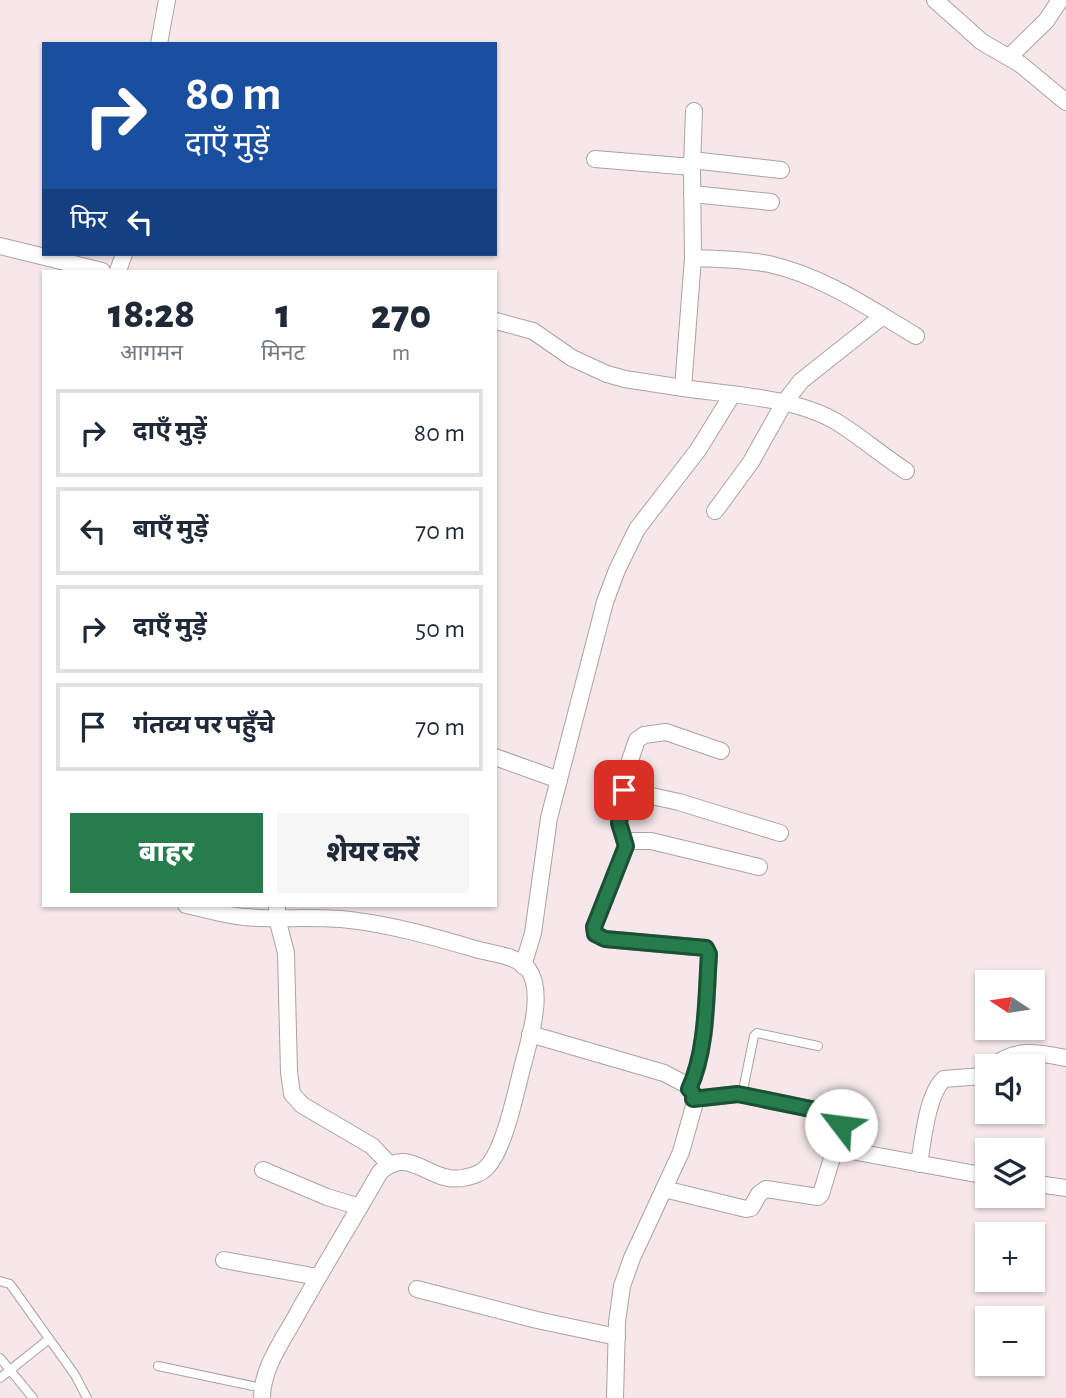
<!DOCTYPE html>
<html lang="hi">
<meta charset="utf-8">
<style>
:root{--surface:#fff;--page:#f6f6f7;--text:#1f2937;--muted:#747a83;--line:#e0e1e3;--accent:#277c4e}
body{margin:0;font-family:"Alegreya Sans","Noto Sans Devanagari",sans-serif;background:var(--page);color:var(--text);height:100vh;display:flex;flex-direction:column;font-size:26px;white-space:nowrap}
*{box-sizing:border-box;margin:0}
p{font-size:23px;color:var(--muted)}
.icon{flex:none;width:38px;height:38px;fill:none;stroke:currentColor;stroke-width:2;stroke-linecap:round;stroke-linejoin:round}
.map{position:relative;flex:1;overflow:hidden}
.panel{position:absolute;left:42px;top:270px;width:455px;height:637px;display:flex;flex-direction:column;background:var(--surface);border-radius:0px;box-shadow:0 2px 5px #0004}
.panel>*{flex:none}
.top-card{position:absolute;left:42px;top:42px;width:455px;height:214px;border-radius:0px;box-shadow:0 2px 5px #0004;background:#1a4fa0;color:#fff;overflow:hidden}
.needle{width:46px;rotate:282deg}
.controls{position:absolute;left:975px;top:970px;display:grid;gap:14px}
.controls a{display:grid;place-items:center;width:70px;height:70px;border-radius:0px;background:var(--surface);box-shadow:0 2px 5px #0004;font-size:35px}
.pin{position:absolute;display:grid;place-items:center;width:60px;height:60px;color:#fff;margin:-30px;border-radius:14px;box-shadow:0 4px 10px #0006}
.me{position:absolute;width:77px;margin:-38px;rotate:300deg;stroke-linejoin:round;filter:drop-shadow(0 0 5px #0008)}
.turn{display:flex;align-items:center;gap:24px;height:147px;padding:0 28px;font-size:32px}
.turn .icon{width:91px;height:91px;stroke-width:2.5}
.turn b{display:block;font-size:49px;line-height:60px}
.then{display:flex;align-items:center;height:66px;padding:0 28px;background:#0003;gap:14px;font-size:26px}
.eta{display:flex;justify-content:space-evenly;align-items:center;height:119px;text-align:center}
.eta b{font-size:42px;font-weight:800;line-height:49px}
.primary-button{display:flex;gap:14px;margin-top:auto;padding:14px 28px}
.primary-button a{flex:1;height:80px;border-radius:0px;background:var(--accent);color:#fff;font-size:28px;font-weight:800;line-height:80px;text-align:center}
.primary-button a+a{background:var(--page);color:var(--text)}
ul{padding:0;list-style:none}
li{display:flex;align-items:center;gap:21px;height:88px;margin:0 14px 10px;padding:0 14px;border:4px solid var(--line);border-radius:0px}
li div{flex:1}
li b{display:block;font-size:26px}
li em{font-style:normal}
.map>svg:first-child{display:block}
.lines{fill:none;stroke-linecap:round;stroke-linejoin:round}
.lane-casing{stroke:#aea0a3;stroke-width:10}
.street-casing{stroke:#aea0a3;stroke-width:18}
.lane{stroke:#fff;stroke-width:8}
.street{stroke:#fff;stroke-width:16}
.route-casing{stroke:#195133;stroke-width:18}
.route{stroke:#277c4e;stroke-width:12}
</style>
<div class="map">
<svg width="1066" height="1398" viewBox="0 0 1066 1398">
<rect width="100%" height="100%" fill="#f6e8ea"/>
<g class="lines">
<g class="lane-casing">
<g id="lane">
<polyline points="742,1095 754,1036 757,1033 818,1046"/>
<polyline points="0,1281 10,1284 75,1375 87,1398"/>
<polyline points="0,1358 33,1398"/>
<polyline points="158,1366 262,1388"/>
<polyline points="0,1378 49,1339"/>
</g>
</g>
<g class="street-casing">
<g id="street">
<polyline points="935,0 982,42 1020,64 1066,102"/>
<polyline points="159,44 167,0"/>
<polyline points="1009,57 1046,21 1060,0"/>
<path d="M694,111L692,167L693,258L683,388C731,395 798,397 840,424C862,438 883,456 906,471"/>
<polyline points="595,159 692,167"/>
<polyline points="692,160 781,170"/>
<polyline points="692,194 771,202"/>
<polyline points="0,246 102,271"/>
<path d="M693,258C719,259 744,259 769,264C823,276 869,308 916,336"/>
<polyline points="118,271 124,254"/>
<polyline points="496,321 533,331 572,358 607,374 625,379 683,388"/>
<polyline points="715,511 751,462 784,403 801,381 883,316"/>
<polyline points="495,757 559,780"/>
<polyline points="624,790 679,802 780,833"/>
<polyline points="626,841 651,841 759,867"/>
<path d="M186,905C205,909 225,915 244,917C279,920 315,916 350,920C394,925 437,938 479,950C495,954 517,956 528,969C544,990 531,1034 525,1057C517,1085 506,1147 487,1167C481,1174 472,1176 463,1178C429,1184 410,1144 380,1172C352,1221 322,1269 295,1318C281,1343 262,1369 262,1398"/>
<polyline points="277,905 277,918 286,953 289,1072 292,1094 302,1105 372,1146 389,1164"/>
<polyline points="523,966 533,933 549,818 605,602 617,570 637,529 698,450 732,395"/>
<polyline points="530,1034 664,1073 685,1084 693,1093 694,1106 681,1152 632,1258 622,1286 617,1322 615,1398"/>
<path d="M994,1066C1015,1047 1040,1053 1066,1058"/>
<path d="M689,1089C708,1049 706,997 709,954L706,948L605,939L595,934L594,927L626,846L619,823L627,769L637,740L644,735L666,732L721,751"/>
<polyline points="693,1099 738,1094 835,1114 841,1120 835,1148 987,1176"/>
<path d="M919,1164C923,1141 927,1094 944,1079L982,1076L987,1073"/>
<polyline points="263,1170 327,1197 360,1207"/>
<polyline points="1032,1183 1066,1188"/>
<polyline points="664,1189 746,1209 751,1208 759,1194 766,1189 818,1197 821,1194 835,1148"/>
<polyline points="224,1260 318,1277"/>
<polyline points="417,1289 537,1320 617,1337"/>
</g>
</g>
<use href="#lane" class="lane"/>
<use href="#street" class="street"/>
</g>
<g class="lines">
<g class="route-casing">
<path id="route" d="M624,790L619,823L626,846L594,927L595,934L605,939L706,948L709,954C706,996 707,1051 689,1089L693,1093V1099L738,1094L835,1114L841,1121V1125"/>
</g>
<use href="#route" class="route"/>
</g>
</svg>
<div class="controls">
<a><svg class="needle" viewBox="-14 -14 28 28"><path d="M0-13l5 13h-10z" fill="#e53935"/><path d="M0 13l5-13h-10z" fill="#747a83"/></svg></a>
<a><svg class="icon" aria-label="sound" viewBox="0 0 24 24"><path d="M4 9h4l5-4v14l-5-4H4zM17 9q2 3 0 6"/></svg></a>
<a><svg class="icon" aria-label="layers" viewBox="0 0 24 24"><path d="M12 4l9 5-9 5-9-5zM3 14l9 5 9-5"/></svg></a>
<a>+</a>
<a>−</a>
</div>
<div class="pin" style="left:624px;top:790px;background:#d93025"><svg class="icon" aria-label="arrive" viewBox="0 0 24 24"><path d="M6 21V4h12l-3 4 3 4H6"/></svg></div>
<svg class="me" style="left:841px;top:1125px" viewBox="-20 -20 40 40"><circle r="19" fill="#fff"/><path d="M0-13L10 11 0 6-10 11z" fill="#277c4e"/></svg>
<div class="top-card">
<div class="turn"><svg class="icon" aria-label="right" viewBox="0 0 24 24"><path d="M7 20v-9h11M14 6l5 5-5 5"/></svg><div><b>80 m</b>दाएँ मुड़ें</div></div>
<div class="then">फिर<svg class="icon" aria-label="left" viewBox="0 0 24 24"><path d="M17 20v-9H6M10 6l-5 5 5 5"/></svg></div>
</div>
<section class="panel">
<div class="eta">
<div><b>18:28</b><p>आगमन</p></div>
<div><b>1</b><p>मिनट</p></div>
<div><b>270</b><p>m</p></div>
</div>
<ul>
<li><svg class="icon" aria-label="right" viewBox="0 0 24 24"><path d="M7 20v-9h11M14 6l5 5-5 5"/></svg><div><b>दाएँ मुड़ें</b></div><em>80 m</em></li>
<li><svg class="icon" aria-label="left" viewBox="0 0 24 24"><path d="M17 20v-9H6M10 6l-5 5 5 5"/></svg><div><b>बाएँ मुड़ें</b></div><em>70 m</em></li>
<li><svg class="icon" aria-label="right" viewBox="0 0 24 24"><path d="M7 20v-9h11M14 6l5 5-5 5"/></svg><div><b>दाएँ मुड़ें</b></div><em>50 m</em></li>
<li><svg class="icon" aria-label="arrive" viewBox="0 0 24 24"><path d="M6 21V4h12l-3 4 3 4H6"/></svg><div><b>गंतव्य पर पहुँचे</b></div><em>70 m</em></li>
</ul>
<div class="primary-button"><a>बाहर</a><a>शेयर करें</a></div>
</section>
</div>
